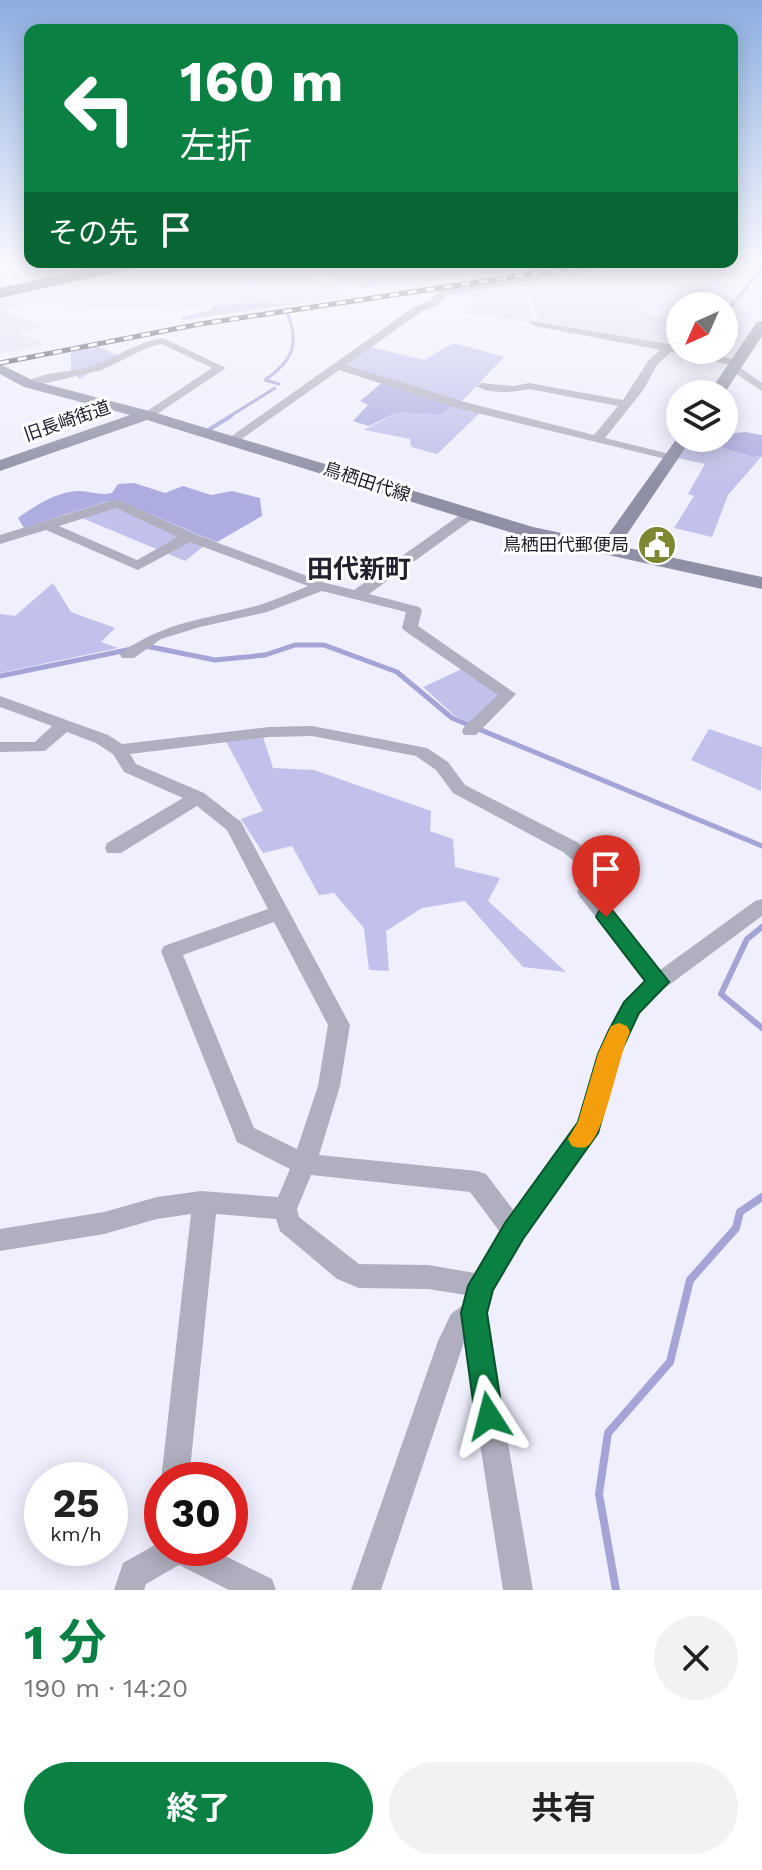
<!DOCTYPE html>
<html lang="ja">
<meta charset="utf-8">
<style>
:root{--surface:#fff;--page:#f2f2f2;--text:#222;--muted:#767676;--accent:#0b8043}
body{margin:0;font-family:"Work Sans","Noto Sans JP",sans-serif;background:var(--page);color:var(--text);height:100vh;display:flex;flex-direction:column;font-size:30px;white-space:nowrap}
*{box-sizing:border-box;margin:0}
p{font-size:26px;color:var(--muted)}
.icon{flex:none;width:44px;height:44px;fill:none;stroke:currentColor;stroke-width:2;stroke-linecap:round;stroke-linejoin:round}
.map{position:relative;height:1590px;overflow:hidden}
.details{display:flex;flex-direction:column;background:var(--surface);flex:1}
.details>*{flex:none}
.hud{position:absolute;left:24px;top:24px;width:714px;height:244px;border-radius:16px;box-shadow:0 4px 20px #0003;background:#0b8043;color:#fff;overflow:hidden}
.needle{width:52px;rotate:225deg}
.buttons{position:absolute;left:666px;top:292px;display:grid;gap:16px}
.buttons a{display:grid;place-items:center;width:72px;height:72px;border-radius:50%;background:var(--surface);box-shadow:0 4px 20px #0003;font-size:40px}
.speed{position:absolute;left:24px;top:1462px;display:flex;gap:16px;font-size:40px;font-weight:700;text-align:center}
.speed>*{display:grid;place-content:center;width:104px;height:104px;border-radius:50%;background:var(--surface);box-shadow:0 4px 20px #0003;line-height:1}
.speed small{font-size:20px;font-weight:400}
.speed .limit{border:12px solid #d22;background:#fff;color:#111}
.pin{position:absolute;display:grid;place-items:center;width:68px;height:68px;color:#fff;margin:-82px -34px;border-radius:50% 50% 50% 0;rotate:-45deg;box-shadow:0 0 8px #0007}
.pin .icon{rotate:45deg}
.me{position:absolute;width:88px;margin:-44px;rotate:351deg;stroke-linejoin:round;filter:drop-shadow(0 0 6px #0008)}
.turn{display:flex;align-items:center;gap:28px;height:168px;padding:0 24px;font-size:36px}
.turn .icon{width:104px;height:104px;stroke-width:2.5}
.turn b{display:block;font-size:56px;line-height:68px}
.then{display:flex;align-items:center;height:76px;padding:0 24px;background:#0003;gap:16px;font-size:30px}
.round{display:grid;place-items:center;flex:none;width:84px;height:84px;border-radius:42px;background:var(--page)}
.headline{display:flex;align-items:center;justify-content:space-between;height:136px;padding:0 24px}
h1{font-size:48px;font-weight:700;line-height:60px;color:var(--accent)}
.action{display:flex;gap:16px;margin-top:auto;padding:16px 24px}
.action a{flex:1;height:92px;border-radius:48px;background:var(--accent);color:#fff;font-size:32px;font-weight:700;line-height:92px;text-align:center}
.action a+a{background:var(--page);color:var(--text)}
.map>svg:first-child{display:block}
.built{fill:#dfdff1}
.green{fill:#c1c1eb}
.forest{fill:#aeade1}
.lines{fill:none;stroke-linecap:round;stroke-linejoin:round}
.stream-far4{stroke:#a5a4d7;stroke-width:3}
.stream-far3{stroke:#a5a4d7;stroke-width:4}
.stream-far2{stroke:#a5a4d7;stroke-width:5}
.stream-far1{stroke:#a5a4d7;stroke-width:6}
.stream{stroke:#a5a4d7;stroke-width:8}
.street{fill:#afafbf;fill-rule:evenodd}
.secondary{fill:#8f90a6;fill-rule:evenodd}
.highway{fill:#656584;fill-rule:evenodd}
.rail-casing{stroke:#3e3e4b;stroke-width:5}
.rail{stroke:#fefefe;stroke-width:3;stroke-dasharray:9;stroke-linecap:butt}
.route{fill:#0b8043;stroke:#07532c;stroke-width:2}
.slow{fill:#f59e0b}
.labels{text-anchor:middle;stroke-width:6;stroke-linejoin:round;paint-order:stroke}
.far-street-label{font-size:18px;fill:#22222f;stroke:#fefefe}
.far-poi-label{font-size:18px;fill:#22222f;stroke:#fefefe;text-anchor:end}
.quarter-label{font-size:26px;font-weight:bold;fill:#22222f;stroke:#fefefe}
</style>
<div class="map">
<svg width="762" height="1590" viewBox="0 0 762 1590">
<rect width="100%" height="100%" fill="#efeffe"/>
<g class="built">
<polygon points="163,262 286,262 350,296 276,305 268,302 176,310 26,304 4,312 43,325 21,333 45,345 0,353 0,300"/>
<polygon points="300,262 539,262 463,277 351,288"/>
<polygon points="649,262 702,262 734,271 696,300 664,293 641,312 671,320 664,327 671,335 661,344 536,322 537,313 530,295 514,282"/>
<polygon points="510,283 526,294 533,323 462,312 475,299 444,294"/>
</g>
<g class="green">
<polygon points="350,296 183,320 181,317 211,310 212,306 268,302 276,305"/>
<polygon points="454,343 504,357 461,402 345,365 370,347 424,360"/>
<polygon points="95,345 119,356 79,379 71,370 71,350"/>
<polygon points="454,405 481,412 437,454 411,447 410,439 364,430 398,412 440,415"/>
<polygon points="693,439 720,444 722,448 751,457 762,456 728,495 712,537 674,528 694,496 688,494 705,464 678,458"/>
<polygon points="107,501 120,501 217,542 204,546 185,561 70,513"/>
<polygon points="53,583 71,612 115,628 101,642 118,648 0,673 0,614 15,616"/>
<polygon points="464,668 501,692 473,724 455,716 423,687"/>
<polygon points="709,729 762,747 761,791 691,760"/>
<polygon points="263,737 273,768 314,770 431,811 430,831 453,839 455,867 500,878 488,901 566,972 523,967 465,901 422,908 386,931 389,971 369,970 364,928 334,893 319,895 292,846 263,853 241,819 263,811 226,741"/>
</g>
<g class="forest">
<polygon points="383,382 454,405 440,415 398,412 369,426 353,421 368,405 360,401"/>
<polygon points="745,432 762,435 762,456 752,457 722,448 720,444 728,434"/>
<path d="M134,483L165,493L183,486L211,495L232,491L260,498L262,516L217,542L120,501H107L24,528L18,518C34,506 58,491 79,491C91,491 99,496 112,493L118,484Z"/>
</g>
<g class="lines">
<g class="stream-far4">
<polyline points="738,298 762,268"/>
<polyline points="724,315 734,302"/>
<path d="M279,384L265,380C291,362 300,346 288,315"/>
<polyline points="227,418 275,388"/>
</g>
<polyline class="stream-far3" points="210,429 231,416"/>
<g class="stream-far2">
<polyline points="146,646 215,660 265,655 295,645 324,645 397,672 452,718 762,846"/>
<polyline points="0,676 132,649"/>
</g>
<polyline class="stream-far1" points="762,927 747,939 721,994 762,1028"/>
<polyline class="stream" points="616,1590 599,1494 608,1433 670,1362 690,1280 736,1228 740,1212 762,1197"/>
<g class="street">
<path d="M624,262H648L446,295L438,305L422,311L346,365L465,402L594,435L618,406L529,389C514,392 492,395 476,386L482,383L514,386L529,383L623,400L648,361L660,350L535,326L530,323L531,321L669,344L680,347V350H695L740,361L742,363L738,366L762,383V391L730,370L731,365L671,352L657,365L644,389L605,438L674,455V461L457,408L339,370L236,443L226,440L414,307L430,301L439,290Z"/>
<path d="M163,338L226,368L151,418L141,415L212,368L162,344L149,347L102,370L29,387L23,384C40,372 65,373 85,368C113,361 134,342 163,338Z"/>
<path d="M117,499L194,534L326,583L354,590L464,512H474V518L369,594L419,607L422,610L418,626L516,694L476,735H464L462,731L464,727L498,695L405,631L402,628L406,612L322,591L267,612L200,627L161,639L134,658H122L120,655L122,652C170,620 203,620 256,606C273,601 291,593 308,586L190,542L138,570L46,530L0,544V535ZM116,508L178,537L137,560L59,526Z"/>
<path d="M0,696L108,735L122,744L269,727L312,726L427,748L448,762L465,785L577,842L605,865L609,878L598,892L660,970L755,901L762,899V916L665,988L639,1013L620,1054L597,1133L523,1239L493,1290L487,1313L490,1337L533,1590H503L464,1342L381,1590H351L438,1341L451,1314L463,1305L466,1295L428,1289L359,1288L337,1279L280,1231L276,1219L216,1214L189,1480H162V1483L161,1480L191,1214L157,1219L104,1234L0,1251V1229L104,1212L157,1197L201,1191L278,1197L290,1169L237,1142L161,951L164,946L268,909L227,830L197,806L121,853H107L105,848L107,843L183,798L124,772L113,754L96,743L67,732L45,751L0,752V742H35L52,726L0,707ZM312,736L416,756L436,770L453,793L563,852L589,873V877L577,892L580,897L646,981L623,1002L598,1054L578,1122L514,1211L486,1174L477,1171L319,1155L340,1086L350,1025L241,822L204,793L136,764L130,754L269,737ZM274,922L328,1025L318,1086L297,1149L254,1128L183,955ZM311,1175L470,1192L500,1232L475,1273L428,1265L359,1264L299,1217L297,1209Z"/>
<polygon points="162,1541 162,1548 209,1548 272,1579 276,1590 229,1590 179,1565 146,1584 144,1590 114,1590 123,1563"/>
</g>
<g class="secondary">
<polygon points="762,321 762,336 724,394 708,394 757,322"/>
<polygon points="0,364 34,381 153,412 533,527 603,542 680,434 680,438 692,438 619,546 762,577 762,589 522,536 147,420 0,471 0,460 130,415 24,387 0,374"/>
</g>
<polygon class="highway" points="117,262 148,262 140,267 0,298 0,288"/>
<g class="rail-casing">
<polyline id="rail" points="0,363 200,324 612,262"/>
</g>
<use href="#rail" class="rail"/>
</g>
<linearGradient id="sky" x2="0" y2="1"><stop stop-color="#8daee1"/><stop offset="0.54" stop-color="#f8f8ff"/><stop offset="1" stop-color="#f8f8ff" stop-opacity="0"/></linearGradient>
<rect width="762" height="482" fill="url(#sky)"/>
<polygon class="route" points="606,909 613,911 669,982 639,1013 631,1030 620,1054 598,1133 523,1239 493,1290 487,1313 503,1416 499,1426 489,1430 479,1426 475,1416 461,1313 468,1286 505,1223 578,1122 598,1054 609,1030 624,1002 645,981 596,917 599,911"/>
<path class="slow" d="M619,1023L627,1026L630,1032C618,1057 606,1130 589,1145C584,1149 578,1148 572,1146L568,1139L578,1122L598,1054L611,1026Z"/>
<defs>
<g id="civic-disc" transform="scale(2)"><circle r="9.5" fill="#7f8632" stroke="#fefefe"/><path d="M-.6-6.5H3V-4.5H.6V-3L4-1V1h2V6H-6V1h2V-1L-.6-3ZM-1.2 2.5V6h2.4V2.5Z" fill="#fff"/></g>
</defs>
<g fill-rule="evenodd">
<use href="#civic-disc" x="657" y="545"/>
</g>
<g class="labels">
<g class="far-street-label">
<text transform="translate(67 421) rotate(-19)" y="6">旧長崎街道</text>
<text transform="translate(367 482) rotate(18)" y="6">鳥栖田代線</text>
</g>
<g class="far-poi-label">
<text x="629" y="551">鳥栖田代郵便局</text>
</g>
<g class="quarter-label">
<text x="359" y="578">田代新町</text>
</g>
</g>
</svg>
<div class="buttons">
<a><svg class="needle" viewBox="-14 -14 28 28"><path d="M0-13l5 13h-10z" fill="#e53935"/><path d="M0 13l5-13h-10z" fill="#767676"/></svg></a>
<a><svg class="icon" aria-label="layers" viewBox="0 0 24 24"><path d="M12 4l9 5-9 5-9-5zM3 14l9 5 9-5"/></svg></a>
</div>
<div class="speed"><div>25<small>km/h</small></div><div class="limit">30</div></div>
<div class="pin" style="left:606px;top:917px;background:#d93025"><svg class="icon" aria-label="arrive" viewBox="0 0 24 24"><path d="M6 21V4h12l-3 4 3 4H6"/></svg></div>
<svg class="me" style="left:489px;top:1416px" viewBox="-20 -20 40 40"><path d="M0-17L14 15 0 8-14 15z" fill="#0b8043" stroke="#fff" stroke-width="4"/></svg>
<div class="hud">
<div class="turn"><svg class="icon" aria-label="left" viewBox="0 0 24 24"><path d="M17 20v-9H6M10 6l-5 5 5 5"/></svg><div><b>160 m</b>左折</div></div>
<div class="then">その先<svg class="icon" aria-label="arrive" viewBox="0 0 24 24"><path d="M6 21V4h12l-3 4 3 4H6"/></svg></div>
</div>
</div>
<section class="details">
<div class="headline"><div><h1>1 分</h1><p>190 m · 14:20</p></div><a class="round"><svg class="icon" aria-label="close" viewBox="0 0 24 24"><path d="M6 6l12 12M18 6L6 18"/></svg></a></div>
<div class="action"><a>終了</a><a>共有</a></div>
</section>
